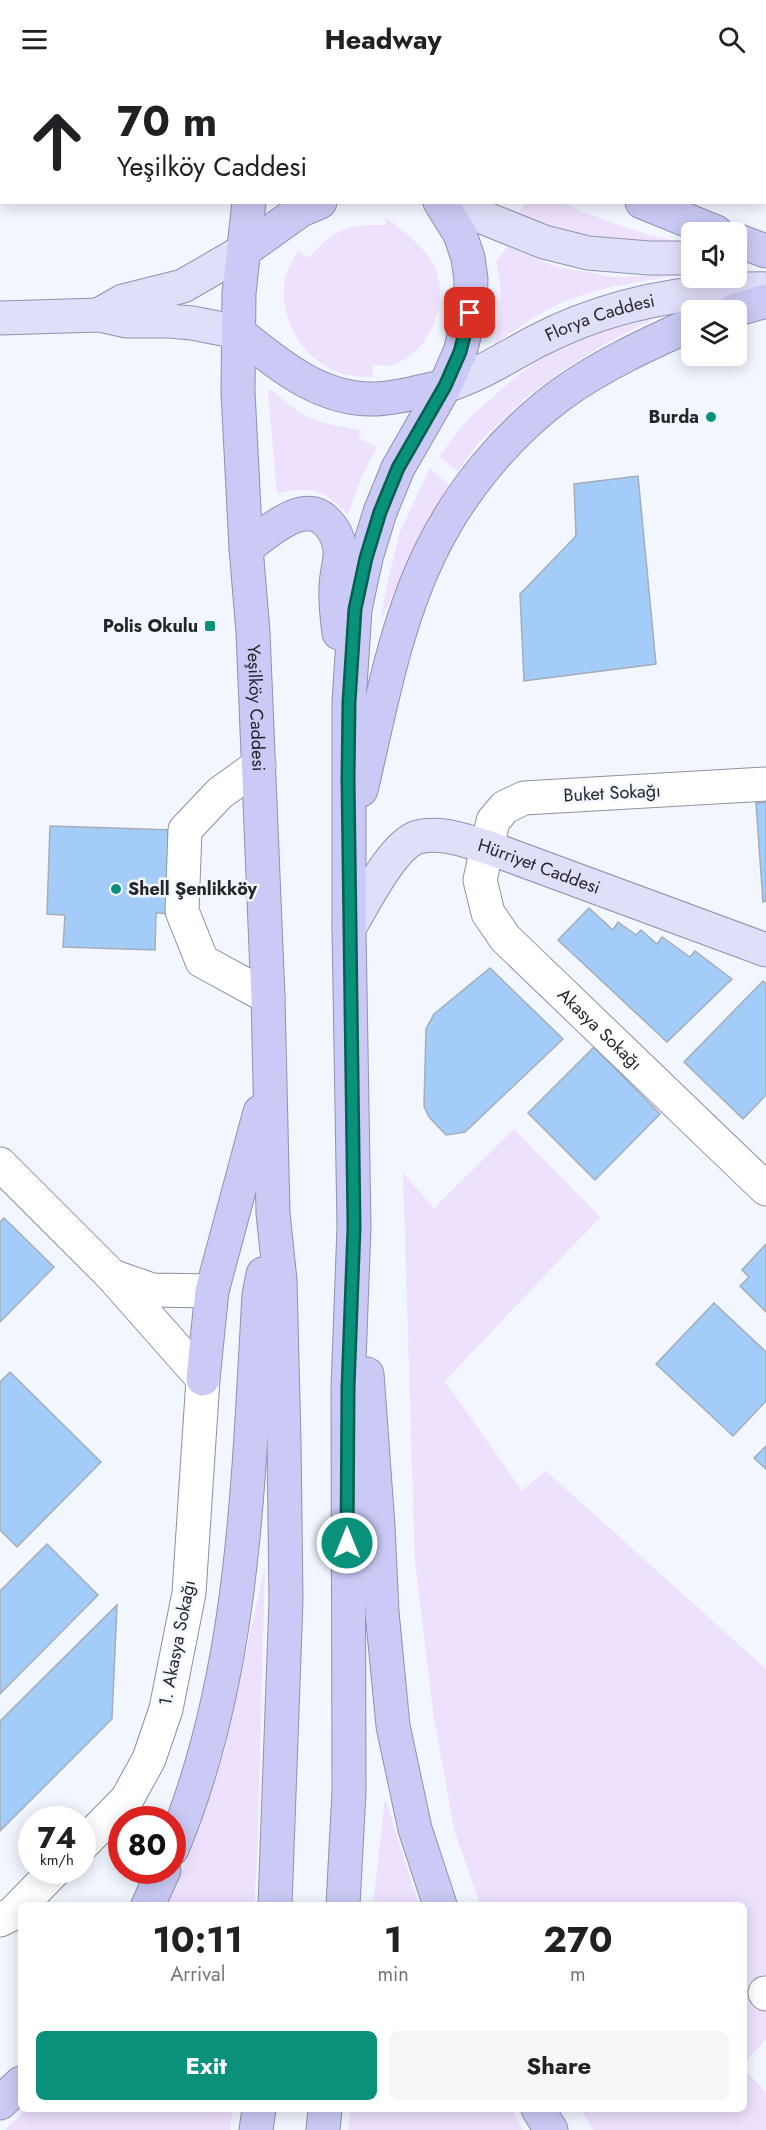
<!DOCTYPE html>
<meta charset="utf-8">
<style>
:root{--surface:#fff;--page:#f6f6f6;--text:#202124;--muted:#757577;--accent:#0a917b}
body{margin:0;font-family:Jost,sans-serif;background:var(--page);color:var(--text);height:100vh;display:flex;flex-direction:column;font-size:22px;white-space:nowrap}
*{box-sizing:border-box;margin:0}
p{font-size:20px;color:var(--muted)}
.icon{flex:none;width:33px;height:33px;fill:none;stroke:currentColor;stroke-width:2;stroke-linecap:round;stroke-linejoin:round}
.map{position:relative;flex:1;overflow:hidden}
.details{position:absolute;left:18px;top:1824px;width:729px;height:210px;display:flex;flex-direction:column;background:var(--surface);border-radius:9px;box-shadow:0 3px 15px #0003}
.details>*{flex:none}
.top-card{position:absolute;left:0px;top:0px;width:766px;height:126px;box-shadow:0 3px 15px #0003;background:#fff;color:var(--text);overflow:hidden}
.tools{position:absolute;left:681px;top:144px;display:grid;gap:12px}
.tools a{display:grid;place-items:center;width:66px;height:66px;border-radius:9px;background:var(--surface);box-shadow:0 3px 15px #0003;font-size:30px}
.speed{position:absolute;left:18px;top:1728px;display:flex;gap:12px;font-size:30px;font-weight:700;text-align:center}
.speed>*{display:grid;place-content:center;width:78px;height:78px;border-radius:50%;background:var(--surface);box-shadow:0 3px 15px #0003;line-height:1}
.speed small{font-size:15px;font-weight:400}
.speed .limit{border:9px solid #d22;background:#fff;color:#111}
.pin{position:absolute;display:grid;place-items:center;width:51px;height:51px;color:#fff;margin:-26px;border-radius:12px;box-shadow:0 3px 9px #0006}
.me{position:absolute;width:66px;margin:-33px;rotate:0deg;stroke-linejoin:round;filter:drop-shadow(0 0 4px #0008)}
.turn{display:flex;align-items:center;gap:21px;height:126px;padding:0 18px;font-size:27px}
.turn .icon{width:78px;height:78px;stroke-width:2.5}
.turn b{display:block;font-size:42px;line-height:51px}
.eta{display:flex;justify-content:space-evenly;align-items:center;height:102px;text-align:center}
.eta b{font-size:36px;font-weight:700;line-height:42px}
.cta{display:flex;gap:12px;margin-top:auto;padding:12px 18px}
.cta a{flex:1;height:69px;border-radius:9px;background:var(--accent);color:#fff;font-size:24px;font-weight:700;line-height:69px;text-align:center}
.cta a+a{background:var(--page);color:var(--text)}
header{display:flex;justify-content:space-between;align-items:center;height:78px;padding:0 18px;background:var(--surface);font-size:27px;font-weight:700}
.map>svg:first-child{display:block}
.green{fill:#eee1fe}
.building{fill:#a3cdf8;stroke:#a5adb6;stroke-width:1.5}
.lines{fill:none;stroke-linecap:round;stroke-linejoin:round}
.minor-casing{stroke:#8d919c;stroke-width:35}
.major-casing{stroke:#9191af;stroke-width:35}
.highway-casing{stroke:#9191af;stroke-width:35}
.minor{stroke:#fff;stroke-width:33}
.major{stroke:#e0dffa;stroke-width:33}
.highway{stroke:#cbcaf6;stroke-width:33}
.route-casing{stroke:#065e50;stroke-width:15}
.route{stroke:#0a917b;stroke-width:10}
.poi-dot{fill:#0a917b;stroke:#f2f6ff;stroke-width:2}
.labels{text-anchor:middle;stroke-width:5;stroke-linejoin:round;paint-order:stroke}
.street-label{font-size:18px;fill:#24262a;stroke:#f2f6ff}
.poi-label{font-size:18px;font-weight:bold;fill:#24262a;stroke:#f2f6ff;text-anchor:end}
</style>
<header><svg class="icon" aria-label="menu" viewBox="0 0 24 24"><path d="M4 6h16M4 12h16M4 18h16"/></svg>Headway<svg class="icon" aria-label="search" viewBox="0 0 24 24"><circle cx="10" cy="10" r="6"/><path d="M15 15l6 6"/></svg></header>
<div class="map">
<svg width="766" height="2052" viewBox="0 0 766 2052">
<rect width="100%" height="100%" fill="#f2f6ff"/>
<g class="green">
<polygon points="525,125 565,125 581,133 635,153 670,162 671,165 642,169 566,157 516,137"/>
<path d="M386,140C406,155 434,175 439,202C445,234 426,278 391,287C386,288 378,287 373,287L372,299C366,299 359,299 353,298C310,292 277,245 285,202C287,192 293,182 298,173L309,180C335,151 346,146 386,147Z"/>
<path d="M508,168L554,188L613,199L684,196C647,203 609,207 574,220C545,230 519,249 494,267C501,237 504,214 496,184Z"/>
<polygon points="662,237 612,262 569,288 528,318 480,363 458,393 439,379 466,343 515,299 558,269 608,248"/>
<path d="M272,312C305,343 318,345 361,352L358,360L377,369L361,400L348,437C325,411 310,407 277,416L268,313Z"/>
<polygon points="430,390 449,407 417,465 381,542 387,505 400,454"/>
<polygon points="514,1051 600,1139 445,1303 522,1413 546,1393 766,1591 766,1915 757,1924 766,1934 766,1961 744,1986 744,1827 480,1827 454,1751 434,1640 415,1484 403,1095 434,1130"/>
<polygon points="265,1487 257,1786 254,1827 165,1827 188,1782 224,1674"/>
<polygon points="385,1720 419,1827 373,1827"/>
<polygon points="744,1990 766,2015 766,2052 593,2052 581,2031 744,2031"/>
<polygon points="27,2031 233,2031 230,2052 5,2052"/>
<polygon points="351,2031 511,2031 523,2052 348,2052"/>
</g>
<g class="building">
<polygon points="638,398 656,586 524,603 520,516 576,458 574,406"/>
<polygon points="766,724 766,823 763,824 756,725"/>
<polygon points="50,748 174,752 172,836 156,835 155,872 63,869 65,837 47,836"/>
<polygon points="589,830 613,852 618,844 636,857 641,852 657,866 662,859 690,879 695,873 732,901 667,964 558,862"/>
<polygon points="490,890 563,961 465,1054 446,1057 429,1039 424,1028 426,951 434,936"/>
<polygon points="763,903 766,906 766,1017 743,1041 684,984"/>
<polygon points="594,969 660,1036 595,1102 528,1035"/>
<polygon points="4,1140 54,1189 0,1244 0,1144"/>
<polygon points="766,1166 766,1234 740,1208 749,1199 742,1192"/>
<polygon points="714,1225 766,1274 766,1323 733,1358 656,1286"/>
<polygon points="10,1294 101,1384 17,1469 0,1452 0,1304"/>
<polygon points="766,1368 766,1391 754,1380"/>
<polygon points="47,1466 98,1517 0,1616 0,1513"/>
<polygon points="117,1527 112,1641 0,1753 0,1643"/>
</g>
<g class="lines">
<g class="minor-casing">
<g id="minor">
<polyline points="259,687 220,715 185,752 182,833 202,883 268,919"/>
<path id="s1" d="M766,706L524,720L505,729L493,743L480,802L488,835L505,860L766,1111"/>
<polyline points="0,1086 112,1198 203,1301 189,1515 166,1631 149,1681 127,1721 82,1767"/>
<polyline points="112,1198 152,1212 212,1213"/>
<polyline points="0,1842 12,1836 55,1792"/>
<polyline points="765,1915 766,1916"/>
</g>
</g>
<g class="major-casing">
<g id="major">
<polyline points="445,124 544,164 588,175 649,180 692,180"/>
<polyline points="100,236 123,223 183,208 245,172"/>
<polyline points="0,240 99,237 126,243 169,243 192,245 238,254"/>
<path id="s2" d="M445,308C478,298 505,280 535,264C594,233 659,217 725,213C738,212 752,210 766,211"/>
<path id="s3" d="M349,850C364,826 392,767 418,759C441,753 465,763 487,769L766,872"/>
</g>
</g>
<g class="highway-casing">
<g id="highway">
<polyline points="374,0 375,2"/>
<polyline points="457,0 458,2"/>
<polyline points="256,2 256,0"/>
<path id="s4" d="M249,124L239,215L238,314L246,470L253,554L268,919L273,1135L280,1202L284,1364L286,1522L275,1827"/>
<polyline points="642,124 716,154"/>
<polyline points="736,162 766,173"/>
<polyline points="245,172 301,132 320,124"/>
<polyline points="735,232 766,223"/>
<path d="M238,254C279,287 321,323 376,321C399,320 422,313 445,308"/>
<path d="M246,470C266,456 303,420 326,443C334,451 339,461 340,472C341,483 336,497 336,509C335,524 337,539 339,555"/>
<path d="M361,712C380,633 394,549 430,475C460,413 507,356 563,315C602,287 648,266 692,246"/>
<polyline points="367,1296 378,1448 382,1534 393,1648 415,1751 440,1827"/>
<polyline points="203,1301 212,1213 260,1034"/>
<path d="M172,1771C245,1596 248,1403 259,1217L263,1196"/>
<polyline points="148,1827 164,1792"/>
<polyline points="343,1827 349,1714 348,1310 354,1149 349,850 349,624 355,531 366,480 380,434 398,390 445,308 460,274 470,235 471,201 468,180 460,156 440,124"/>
<polyline points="0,2025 21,2005"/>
<polyline points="538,2031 551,2052"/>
<polyline points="256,2052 259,2031"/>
<polyline points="323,2052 325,2031"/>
</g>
</g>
<use href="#minor" class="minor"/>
<use href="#major" class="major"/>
<use href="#highway" class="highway"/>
</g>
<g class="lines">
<g class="route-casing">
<polyline id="route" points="347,1465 348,1310 354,1149 348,701 349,624 355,531 366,480 380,434 398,390 445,308 460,274 470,235"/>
</g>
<use href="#route" class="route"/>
</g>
<g class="poi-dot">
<circle cx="711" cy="339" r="6"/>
<rect x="204" y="542" width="12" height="12" rx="3"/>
<circle cx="116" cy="811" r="6"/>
</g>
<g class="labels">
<g class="street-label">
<text dy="6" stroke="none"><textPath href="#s2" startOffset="170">Florya Caddesi</textPath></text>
<text dy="6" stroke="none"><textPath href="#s4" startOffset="507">Yeşilköy Caddesi</textPath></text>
<text transform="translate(612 715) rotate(-3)" y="6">Buket Sokağı</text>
<text dy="6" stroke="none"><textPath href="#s3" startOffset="242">Hürriyet Caddesi</textPath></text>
<text dy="6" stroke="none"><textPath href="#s1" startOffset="538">Akasya Sokağı</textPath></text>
<text transform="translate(177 1565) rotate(-79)" y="6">1. Akasya Sokağı</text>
</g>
<g class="poi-label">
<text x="699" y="345">Burda</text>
<text x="198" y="554">Polis Okulu</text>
<text x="128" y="817" text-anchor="start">Shell Şenlikköy</text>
</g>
</g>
</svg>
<div class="tools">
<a><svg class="icon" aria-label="sound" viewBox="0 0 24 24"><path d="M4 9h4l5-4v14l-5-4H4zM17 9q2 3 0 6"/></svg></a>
<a><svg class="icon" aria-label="layers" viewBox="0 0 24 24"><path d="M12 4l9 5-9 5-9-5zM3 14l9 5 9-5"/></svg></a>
</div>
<div class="speed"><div>74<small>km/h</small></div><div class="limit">80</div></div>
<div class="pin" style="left:470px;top:235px;background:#d93025"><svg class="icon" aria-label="arrive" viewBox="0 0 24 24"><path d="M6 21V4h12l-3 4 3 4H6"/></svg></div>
<svg class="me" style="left:347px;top:1465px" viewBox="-20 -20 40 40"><circle r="17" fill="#0a917b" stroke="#fff" stroke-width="3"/><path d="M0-11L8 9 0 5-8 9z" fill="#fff"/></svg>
<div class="top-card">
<div class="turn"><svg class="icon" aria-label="ahead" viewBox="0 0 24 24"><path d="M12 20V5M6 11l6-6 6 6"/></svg><div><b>70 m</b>Yeşilköy Caddesi</div></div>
</div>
<section class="details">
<div class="eta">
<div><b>10:11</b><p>Arrival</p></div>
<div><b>1</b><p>min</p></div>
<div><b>270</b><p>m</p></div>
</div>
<div class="cta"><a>Exit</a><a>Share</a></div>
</section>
</div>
